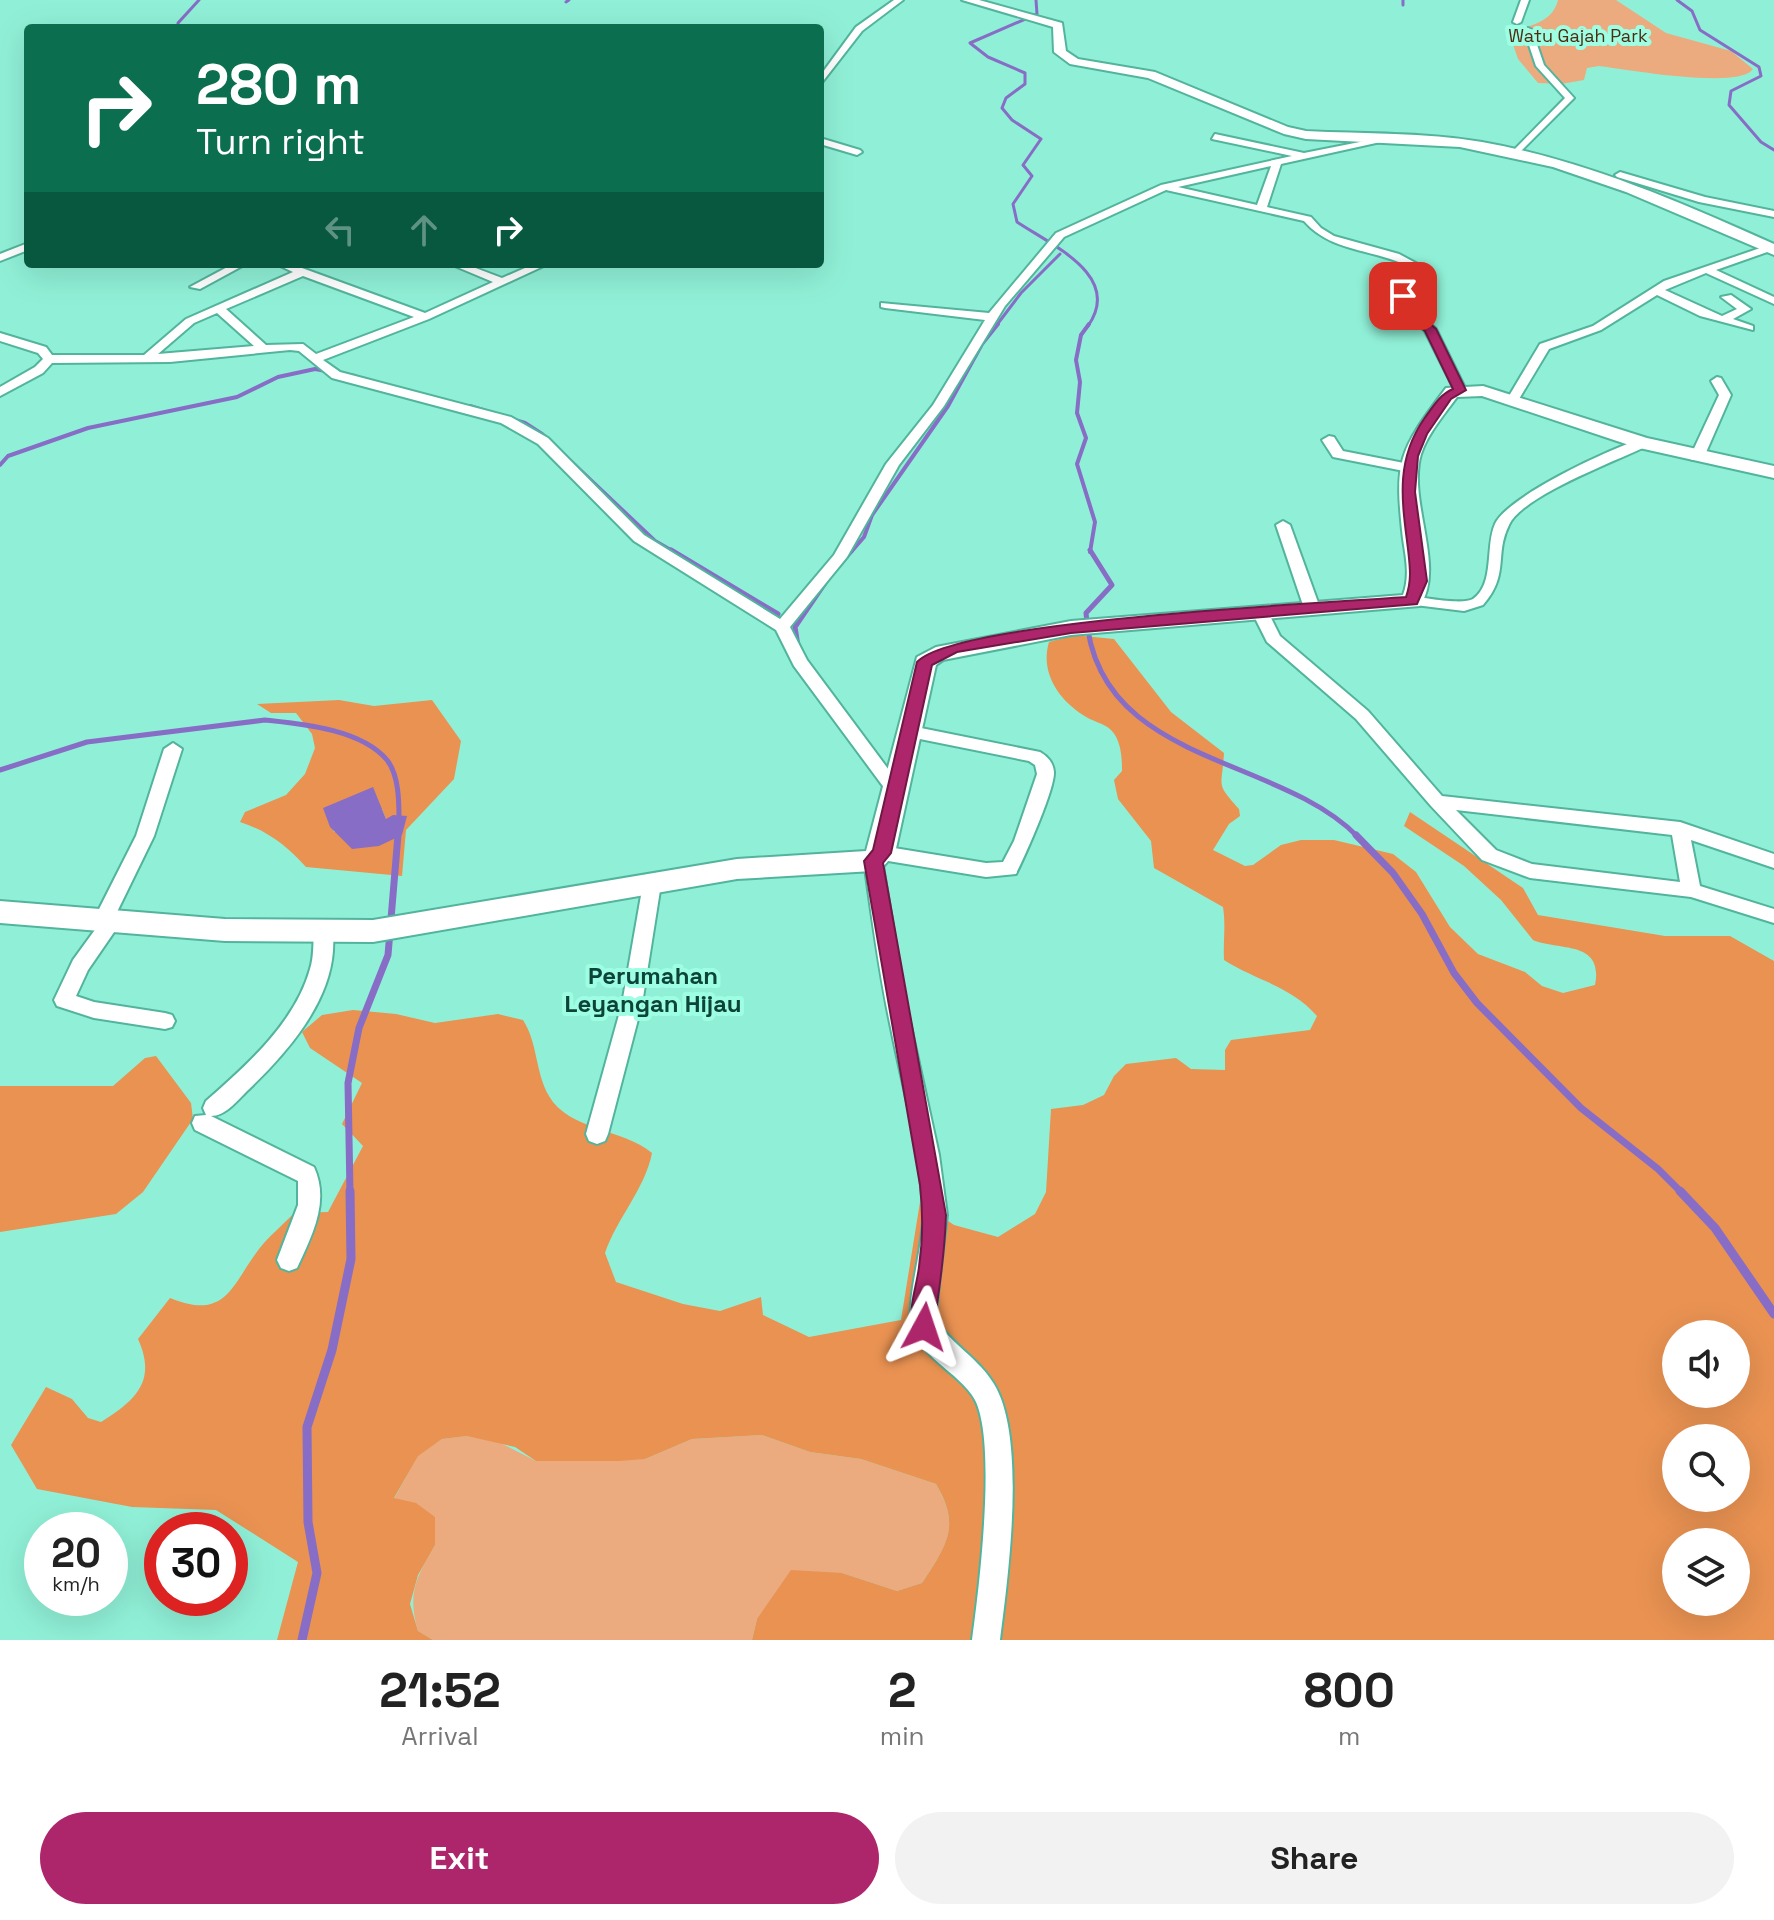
<!DOCTYPE html>
<style>
:root{--surface:#fff;--page:#f2f2f2;--text:#222;--muted:#767676;--accent:#ad256a}
body{margin:0;font-family:"Space Grotesk",sans-serif;background:var(--page);color:var(--text);height:100vh;display:flex;flex-direction:column;font-size:30px;white-space:nowrap}
*{box-sizing:border-box;margin:0}
p{font-size:26px;color:var(--muted)}
.icon{flex:none;width:44px;height:44px;fill:none;stroke:currentColor;stroke-width:2;stroke-linecap:round;stroke-linejoin:round}
.map{position:relative;height:1640px;overflow:hidden}
.details{display:flex;flex-direction:column;background:var(--surface);flex:1}
.details>*{flex:none}
.top-card{position:absolute;left:24px;top:24px;width:800px;height:244px;border-radius:8px;box-shadow:0 8px 32px #0002;background:#0b6e4f;color:#fff;overflow:hidden}
.fabs{position:absolute;left:1662px;top:1320px;display:grid;gap:16px}
.fabs a{display:grid;place-items:center;width:88px;height:88px;border-radius:50%;background:var(--surface);box-shadow:0 8px 32px #0002;font-size:40px}
.speed{position:absolute;left:24px;top:1512px;display:flex;gap:16px;font-size:40px;font-weight:700;text-align:center}
.speed>*{display:grid;place-content:center;width:104px;height:104px;border-radius:50%;background:var(--surface);box-shadow:0 8px 32px #0002;line-height:1}
.speed small{font-size:20px;font-weight:400}
.speed .limit{border:12px solid #d22;background:#fff;color:#111}
.pin{position:absolute;display:grid;place-items:center;width:68px;height:68px;color:#fff;margin:-34px;border-radius:16px;box-shadow:0 4px 12px #0006}
.me{position:absolute;width:88px;margin:-44px;rotate:5deg;stroke-linejoin:round;filter:drop-shadow(0 0 6px #0008)}
.turn{display:flex;align-items:center;gap:28px;height:168px;padding:0 40px;font-size:36px}
.turn .icon{width:104px;height:104px;stroke-width:2.5}
.turn b{display:block;font-size:56px;line-height:68px}
.lanes{display:flex;align-items:center;height:76px;padding:0 40px;background:#0003;justify-content:center;gap:40px;direction:ltr}
.lanes .off{opacity:.35}
.eta{display:flex;justify-content:space-evenly;align-items:center;height:136px;text-align:center}
.eta b{font-size:48px;font-weight:700;line-height:56px}
.action{display:flex;gap:16px;margin-top:auto;padding:16px 40px}
.action a{flex:1;height:92px;border-radius:48px;background:var(--accent);color:#fff;font-size:32px;font-weight:700;line-height:92px;text-align:center}
.action a+a{background:var(--page);color:var(--text)}
.map>svg:first-child{display:block}
.green{fill:#ebab7e}
.forest{fill:#e99252;fill-rule:evenodd}
.water{fill:#876dc6}
.lines{fill:none;stroke-linecap:round;stroke-linejoin:round}
.stream-far4{stroke:#876dc6;stroke-width:3}
.stream-far3{stroke:#876dc6;stroke-width:4}
.stream-far2{stroke:#876dc6;stroke-width:5}
.stream-far1{stroke:#876dc6;stroke-width:7}
.stream{stroke:#876dc6;stroke-width:9}
.street-casing{stroke:#52b49c;stroke-width:4}
.secondary-casing{stroke:#52b49c;stroke-width:4}
.street{fill:#fff;fill-rule:evenodd}
.secondary{fill:#fff;fill-rule:evenodd}
.route{fill:#ad256a;stroke:#701845;stroke-width:2}
.labels{text-anchor:middle;stroke-width:8;stroke-linejoin:round;paint-order:stroke}
.far-park-label{font-size:18px;fill:#4f2c11;stroke:#9dfee4}
.neighbourhood-label{font-size:24px;font-weight:bold;fill:#0d4439;stroke:#9dfee4}
</style>
<div class="map">
<svg width="1774" height="1640" viewBox="0 0 1774 1640">
<rect width="100%" height="100%" fill="#90f0d7"/>
<g class="green">
<path d="M1558,0H1616L1666,33L1731,51L1753,69C1739,90 1624,69 1599,66L1587,68L1584,80L1561,84L1538,83L1518,59L1508,30C1528,28 1553,22 1558,0Z"/>
<path d="M762,1435L810,1452L861,1459L936,1484C961,1527 947,1545 922,1583L897,1591L842,1573L757,1619L752,1640H433L418,1631C407,1593 416,1578 435,1545L394,1499L418,1455L442,1439L467,1436L493,1439L536,1461L645,1459L692,1439Z"/>
</g>
<g class="forest">
<path d="M1074,635L1114,639L1171,712L1224,753C1222,789 1215,782 1239,809L1240,816L1229,824L1213,850L1245,866L1253,865L1281,845L1301,840H1334L1393,854L1416,872L1450,927L1478,954L1525,972L1542,986L1563,993L1595,985C1604,940 1559,951 1533,940L1501,900L1464,866L1404,826L1410,812L1523,888L1538,915L1665,936H1730L1774,961V1640H752L757,1619L791,1570L842,1573L897,1591L922,1583C947,1545 961,1526 936,1484L861,1459L810,1452L762,1435L692,1439L645,1459L619,1461H536L515,1447L467,1436L442,1439L418,1456L394,1498L416,1503L435,1517V1545L418,1575L410,1604L418,1631L433,1640H277L298,1562L216,1510L132,1507L37,1489L11,1445L46,1387L72,1399L88,1418L101,1422C136,1400 157,1381 138,1339L170,1298C226,1321 231,1286 259,1249C269,1236 283,1225 294,1213L328,1212L363,1146L342,1124L362,1083L310,1048L302,1032L322,1015L353,1010L396,1014L435,1023L498,1014L523,1020C538,1043 535,1072 549,1096C568,1130 624,1129 652,1153C645,1189 617,1218 605,1253L616,1282L683,1304L720,1311L761,1297L763,1315L809,1337L901,1320L920,1202L954,1225L998,1237L1035,1214L1046,1192L1051,1109L1083,1105L1104,1095L1114,1076L1126,1064L1176,1058L1191,1069L1225,1070V1050L1231,1040L1310,1030L1317,1016C1291,986 1257,981 1224,960C1223,941 1226,926 1223,907L1154,868L1151,841L1118,799L1114,780L1122,771C1122,757 1121,740 1111,730C1104,723 1091,721 1083,715C1058,699 1040,672 1049,642ZM1676,1334H1736V1394H1676ZM1676,1438H1736V1498H1676ZM1676,1542H1736V1602H1676Z"/>
<path d="M339,700L374,706L432,700L461,741L454,779L406,830L402,876L306,867C287,846 268,831 240,822L245,812L286,795L305,774L315,748L312,734L296,713H271L257,704ZM324,808L382,809L386,819L334,832Z"/>
<polygon points="156,1056 191,1103 193,1119 143,1192 116,1214 0,1232 0,1086 113,1086 145,1058"/>
</g>
<polygon class="water" points="373,787 386,819 393,815 407,816 402,835 379,846 352,849 330,827 323,808"/>
<g class="lines">
<g class="stream-far4">
<path d="M1036,0L1037,14L970,43L988,57L1025,73V84L1006,98L1002,108L1012,120L1041,139L1023,165L1032,176L1013,204L1017,222C1053,246 1123,276 1088,326"/>
<polyline points="1403,0 1403,5"/>
<polyline points="1677,0 1692,11 1700,30 1759,67 1761,76 1731,91 1729,105 1761,142 1774,150"/>
<polyline points="566,2 569,0"/>
<polyline points="178,28 178,23 199,0"/>
<polyline points="996,326 1021,293 1060,254"/>
</g>
<g class="stream-far3">
<polyline points="1089,324 1081,335 1076,360 1080,382 1077,413 1086,438 1077,464 1095,522 1090,552"/>
<polyline points="470,406 525,423 542,434 655,541 674,552"/>
<polyline points="0,465 8,456 88,428 237,397 278,377 315,369 355,376"/>
<polyline points="851,552 864,537 872,515 948,406 982,344 998,324"/>
</g>
<g class="stream-far2">
<polyline points="671,550 778,614"/>
<path d="M1090,550L1112,585L1086,613C1095,765 1278,754 1358,837"/>
<polyline points="837,568 852,550"/>
<polyline points="798,646 795,627 825,583"/>
<path d="M0,770L87,742L265,720C302,724 361,729 387,760C399,775 399,802 399,820"/>
<polyline points="398,837 398,831"/>
</g>
<g class="stream-far1">
<polyline points="1356,835 1393,873 1422,914 1454,973 1477,1003 1581,1108 1658,1169 1682,1193"/>
<polyline points="350,1193 348,1083 359,1028 388,955 398,835"/>
</g>
<g class="stream">
<polyline points="1680,1191 1715,1228 1774,1314"/>
<polyline points="302,1640 317,1573 308,1522 307,1427 332,1350 351,1259 350,1191"/>
</g>
<g class="street-casing">
<g id="street">
<polygon points="894,0 903,0 862,31 820,85 820,76 856,27"/>
<polygon points="1521,0 1529,0 1521,22 1517,24 1513,22"/>
<polygon points="1528,28 1532,30 1544,65 1574,98 1516,156 1513,155 1513,151 1565,98 1536,66 1524,30"/>
<path d="M1215,134L1304,153L1385,137V141L1281,164L1267,207L1311,217L1321,228L1334,236L1399,254L1427,269L1430,281L1411,294L1408,303L1436,329L1466,390L1456,393L1425,331L1396,304L1402,290L1419,280L1418,272C1382,248 1333,255 1304,221L1166,190L1064,237L1005,306L944,406L899,465L847,557L790,627L807,660L900,785L903,789L894,795L888,793L794,666L776,630L634,541L538,444L501,423L332,378L299,351L290,350L170,362L52,363L43,373L0,396V387L35,367L43,359L38,353L0,341V333L46,347L52,355H144L186,319L293,272L276,264H291L425,313L493,282L450,264H465L502,278L534,264H548L429,319L323,360L340,372L511,417L548,438L644,535L780,619L834,555L886,464L933,405L985,320L885,308L881,307V303L989,313L1056,233L1161,185L1292,156L1212,139ZM1271,166L1257,205L1178,187ZM303,276L414,317L316,354L303,344L266,345L226,309ZM217,313L254,346L158,354L194,323Z"/>
<polygon points="820,138 860,150 862,152 857,155 820,144"/>
<polygon points="1620,172 1705,197 1774,211 1774,217 1699,202 1617,177 1615,175"/>
<polygon points="28,243 28,250 0,261 0,254"/>
<polygon points="1769,245 1774,248 1773,250 1716,270 1774,297 1774,304 1706,273 1665,290 1722,316 1737,309 1721,297 1731,295 1751,309 1733,319 1753,326 1753,330 1700,316 1657,295 1601,330 1549,349 1516,404 1506,401 1540,344 1593,326 1664,281"/>
<polygon points="233,264 246,264 200,289 190,287"/>
<polygon points="1717,377 1721,378 1731,395 1704,457 1702,460 1692,460 1690,457 1719,395 1711,381"/>
<polygon points="1329,436 1334,437 1343,451 1409,464 1416,468 1409,472 1333,457 1322,440"/>
<path d="M1642,439L1649,443L1647,446C1616,461 1522,496 1509,525C1494,555 1510,574 1483,605L1464,611L1407,604V598L1412,596C1425,598 1463,605 1473,599C1495,584 1485,545 1495,524C1508,496 1611,448 1642,439Z"/>
<polygon points="1283,521 1290,525 1320,608 1317,611 1307,611 1304,608 1276,525"/>
<path d="M1260,607L1268,612L1280,636L1368,711L1442,796L1680,822L1774,854V868L1691,840L1700,886L1774,909V923L1691,897L1530,878L1482,860L1431,806L1356,719L1267,642L1252,612ZM1456,810L1672,835L1680,882L1532,864L1496,850Z"/>
<path d="M911,726L1040,752C1048,757 1053,762 1054,772C1055,789 1025,856 1016,874L986,877L882,860L905,999L939,1155L947,1215L935,1320C952,1344 979,1359 994,1384C1027,1438 1008,1577 1000,1640H972C979,1589 997,1443 975,1400C960,1372 914,1355 911,1321C908,1290 924,1246 923,1213C921,1151 903,1089 891,1028C879,973 872,917 864,861L866,856L874,854L875,848L882,846L986,863L1003,862L1014,841L1037,774L1035,765L1029,761L905,736L903,732L905,728Z"/>
<polygon points="173,743 182,749 154,836 115,916 121,922 88,970 76,996 94,1002 165,1013 172,1015 175,1021 172,1027 165,1029 94,1018 57,1006 54,1000 73,960 97,927 93,921 136,836 164,749"/>
<polygon points="652,877 659,879 661,884 642,1004 608,1134 605,1141 597,1144 589,1141 586,1134 622,1004 643,884 645,879"/>
<path d="M324,924L331,927C335,934 333,942 333,951C329,1006 284,1056 246,1092C236,1102 225,1116 211,1116L314,1167C330,1202 312,1235 297,1268L289,1271L281,1268L277,1260L298,1205V1181L195,1130L192,1123L195,1116L206,1115L203,1108L206,1101C246,1066 295,1023 310,969C314,957 313,944 314,932L317,927Z"/>
</g>
</g>
<g class="secondary-casing">
<g id="secondary">
<path d="M962,0H979L1062,23L1066,51L1078,59L1155,72L1288,127L1306,131C1365,134 1424,132 1482,142C1584,160 1680,202 1774,244V255L1626,192L1553,167L1460,147L1306,139L1284,134L1148,78L1070,64L1054,52L1053,27Z"/>
<path d="M1483,386L1647,438L1774,466V478L1635,447L1482,396L1457,397C1444,415 1428,433 1421,454C1407,501 1446,566 1420,606L1071,635L943,660L936,665L895,853L882,868L873,871L737,879L373,942L225,941L0,923V901L225,919L373,920L737,859L866,851L917,657L936,647L1071,621L1403,595C1410,576 1406,559 1403,539C1394,460 1398,452 1446,388Z"/>
</g>
</g>
<use href="#street" class="street"/>
<use href="#secondary" class="secondary"/>
</g>
<path class="route" d="M1399,294H1407L1409,306L1436,329L1466,390L1451,399L1427,434L1418,456L1415,492L1427,581L1417,604L1071,633L957,652L932,665L891,853L883,863L946,1215C945,1247 941,1278 936,1311C934,1320 937,1326 933,1335L924,1339L915,1335C906,1312 916,1291 919,1267C923,1240 923,1212 920,1185L864,861L873,850L917,662C955,620 1329,603 1406,597C1412,580 1410,567 1408,549C1402,501 1395,461 1424,419C1433,407 1439,395 1453,389L1425,331L1397,307Z"/>
<g class="labels">
<g class="far-park-label">
<text x="1578" y="42">Watu Gajah Park</text>
</g>
<g class="neighbourhood-label">
<text x="653" y="984">Perumahan<tspan x="653" dy="28">Leyangan Hijau</tspan></text>
</g>
</g>
</svg>
<div class="fabs">
<a><svg class="icon" aria-label="sound" viewBox="0 0 24 24"><path d="M4 9h4l5-4v14l-5-4H4zM17 9q2 3 0 6"/></svg></a>
<a><svg class="icon" aria-label="search" viewBox="0 0 24 24"><circle cx="10" cy="10" r="6"/><path d="M15 15l6 6"/></svg></a>
<a><svg class="icon" aria-label="layers" viewBox="0 0 24 24"><path d="M12 4l9 5-9 5-9-5zM3 14l9 5 9-5"/></svg></a>
</div>
<div class="speed"><div>20<small>km/h</small></div><div class="limit">30</div></div>
<div class="pin" style="left:1403px;top:296px;background:#d93025"><svg class="icon" aria-label="arrive" viewBox="0 0 24 24"><path d="M6 21V4h12l-3 4 3 4H6"/></svg></div>
<svg class="me" style="left:924px;top:1327px" viewBox="-20 -20 40 40"><path d="M0-17L14 15 0 8-14 15z" fill="#ad256a" stroke="#fff" stroke-width="4"/></svg>
<div class="top-card">
<div class="turn"><svg class="icon" aria-label="right" viewBox="0 0 24 24"><path d="M7 20v-9h11M14 6l5 5-5 5"/></svg><div><b>280 m</b>Turn right</div></div>
<div class="lanes"><svg class="icon off" aria-label="left" viewBox="0 0 24 24"><path d="M17 20v-9H6M10 6l-5 5 5 5"/></svg><svg class="icon off" aria-label="ahead" viewBox="0 0 24 24"><path d="M12 20V5M6 11l6-6 6 6"/></svg><svg class="icon" aria-label="right" viewBox="0 0 24 24"><path d="M7 20v-9h11M14 6l5 5-5 5"/></svg></div>
</div>
</div>
<section class="details">
<div class="eta">
<div><b>21:52</b><p>Arrival</p></div>
<div><b>2</b><p>min</p></div>
<div><b>800</b><p>m</p></div>
</div>
<div class="action"><a>Exit</a><a>Share</a></div>
</section>
